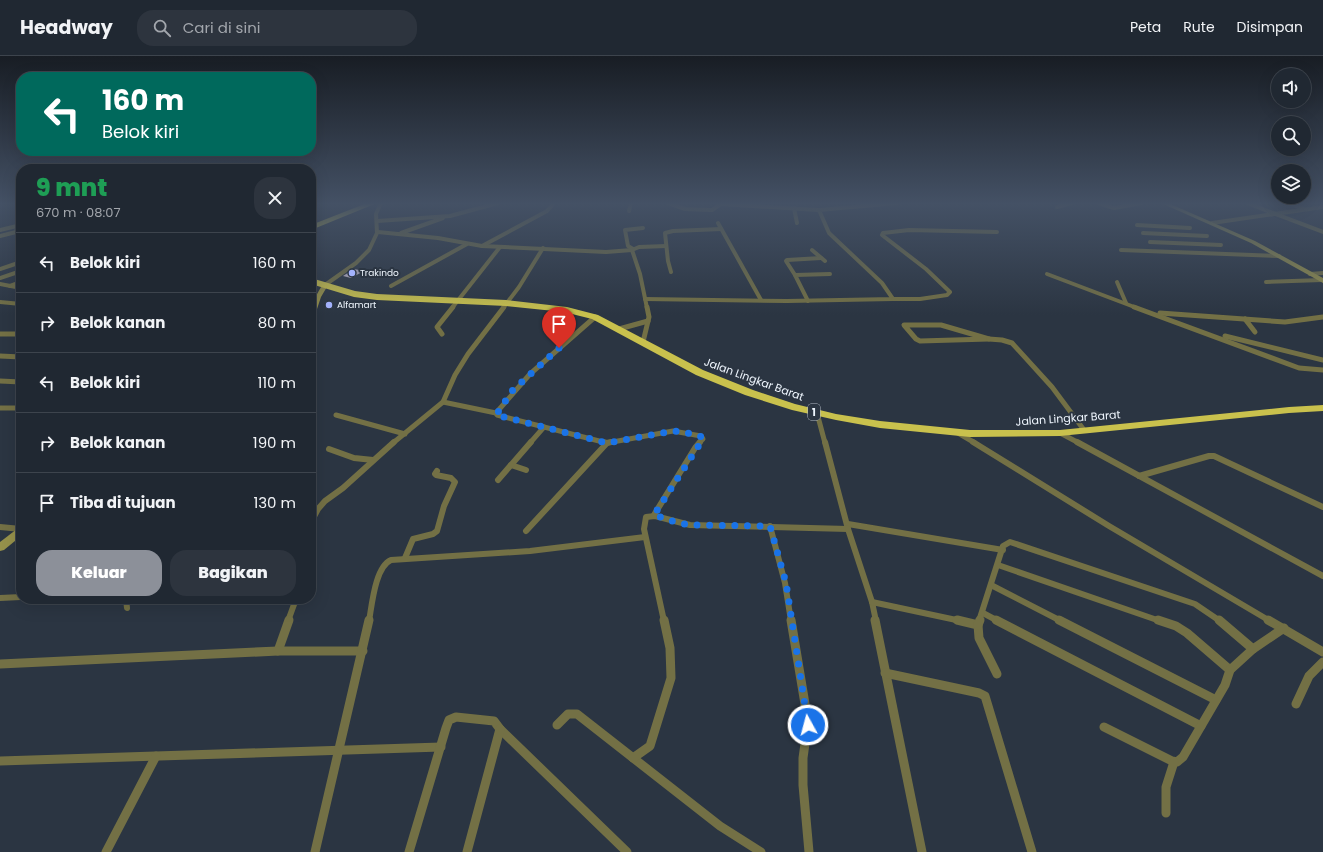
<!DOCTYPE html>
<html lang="id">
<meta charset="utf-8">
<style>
:root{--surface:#202832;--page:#2d343e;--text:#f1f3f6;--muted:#a2a6ac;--line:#3d444d;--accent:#8c9099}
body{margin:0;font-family:Poppins,sans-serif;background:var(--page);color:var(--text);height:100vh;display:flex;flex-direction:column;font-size:15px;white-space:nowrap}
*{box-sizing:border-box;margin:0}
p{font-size:13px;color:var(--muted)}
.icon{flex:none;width:22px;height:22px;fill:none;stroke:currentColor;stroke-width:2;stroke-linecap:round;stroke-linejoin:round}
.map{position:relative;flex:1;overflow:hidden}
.side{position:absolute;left:16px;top:108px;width:300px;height:440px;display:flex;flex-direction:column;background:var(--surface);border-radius:16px;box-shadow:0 4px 16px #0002,0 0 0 1px var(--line)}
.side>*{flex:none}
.guide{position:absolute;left:16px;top:16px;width:300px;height:84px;border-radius:16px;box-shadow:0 4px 16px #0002,0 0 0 1px var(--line);background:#00695c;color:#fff;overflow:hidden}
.controls{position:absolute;left:1271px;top:12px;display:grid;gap:8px}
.controls a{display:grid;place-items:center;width:40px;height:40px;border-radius:50%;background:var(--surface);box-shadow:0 4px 16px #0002,0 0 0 1px var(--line);font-size:20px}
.pin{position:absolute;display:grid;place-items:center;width:34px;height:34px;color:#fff;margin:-41px -17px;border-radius:50% 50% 50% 0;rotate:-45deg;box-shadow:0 0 4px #0007}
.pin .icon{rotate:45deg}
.me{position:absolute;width:44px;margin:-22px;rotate:353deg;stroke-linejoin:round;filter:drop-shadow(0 0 3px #0008)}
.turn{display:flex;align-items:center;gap:14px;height:84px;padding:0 20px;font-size:18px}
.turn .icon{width:52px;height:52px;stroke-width:2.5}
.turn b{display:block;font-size:28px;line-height:34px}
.round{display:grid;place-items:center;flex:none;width:42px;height:42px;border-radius:16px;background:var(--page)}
.summary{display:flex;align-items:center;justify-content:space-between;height:68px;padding:0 20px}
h1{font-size:24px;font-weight:800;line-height:30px;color:#1e9e55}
.primary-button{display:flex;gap:8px;margin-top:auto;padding:8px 20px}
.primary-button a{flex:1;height:46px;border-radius:16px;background:var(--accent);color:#fff;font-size:16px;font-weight:800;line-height:46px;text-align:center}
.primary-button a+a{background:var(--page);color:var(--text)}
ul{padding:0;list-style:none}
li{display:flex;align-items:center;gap:12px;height:60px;padding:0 20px;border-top:1px solid var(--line)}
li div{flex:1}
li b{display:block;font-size:15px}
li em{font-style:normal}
header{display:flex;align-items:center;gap:24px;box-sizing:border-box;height:56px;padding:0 20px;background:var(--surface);border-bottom:1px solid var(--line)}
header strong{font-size:19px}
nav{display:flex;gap:22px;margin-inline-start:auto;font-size:14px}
.search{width:280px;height:36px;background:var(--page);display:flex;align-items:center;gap:10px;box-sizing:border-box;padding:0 14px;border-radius:16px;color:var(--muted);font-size:15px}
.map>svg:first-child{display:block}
.building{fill:#c2b9ca}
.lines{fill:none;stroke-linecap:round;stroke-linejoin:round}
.street-far3{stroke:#737045;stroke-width:4}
.street-far2{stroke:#737045;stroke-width:5}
.street-far1{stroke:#737045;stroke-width:6}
.street{stroke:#737045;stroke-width:9}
.secondary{fill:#96914b;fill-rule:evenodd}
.highway{fill:#c9c14d;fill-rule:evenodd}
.route{stroke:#1a73e8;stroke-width:7;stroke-dasharray:0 12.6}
.poi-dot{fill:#a3b2fd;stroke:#2b3542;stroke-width:1.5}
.labels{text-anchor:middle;stroke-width:4;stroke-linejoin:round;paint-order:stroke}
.far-poi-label{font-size:9px;fill:#eff6fe;stroke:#2b3542;text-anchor:start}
.shield{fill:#2b3542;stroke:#b4bcc6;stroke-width:1}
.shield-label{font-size:10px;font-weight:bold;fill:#eff6fe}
.street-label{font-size:11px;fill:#eff6fe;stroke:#2b3542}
</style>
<header>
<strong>Headway</strong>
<div class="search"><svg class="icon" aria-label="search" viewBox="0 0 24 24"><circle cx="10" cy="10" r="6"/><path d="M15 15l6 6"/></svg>Cari di sini</div>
<nav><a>Peta</a><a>Rute</a><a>Disimpan</a></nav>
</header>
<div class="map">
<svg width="1323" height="796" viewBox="0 0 1323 796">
<rect width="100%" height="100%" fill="#2b3542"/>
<polygon class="building" points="354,213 364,215 351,222 343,220"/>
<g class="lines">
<g class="street-far3">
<polyline points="668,147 685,153 712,154 721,148 819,154"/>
<polyline points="1098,147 1114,152 1142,147"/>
<polyline points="1247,147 1323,176"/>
<polyline points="1288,147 1304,153"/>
<polyline points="1057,151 1072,147"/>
<polyline points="794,152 797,167"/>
<polyline points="629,155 631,147"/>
<polyline points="377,165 450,160 498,147"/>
<polyline points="718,167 761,244"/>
<polyline points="1212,167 1323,151"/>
<polyline points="1137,169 1190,172"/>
<polyline points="0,174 21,169"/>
<polyline points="378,176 438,182 482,190 606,196 632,194 639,191 666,190"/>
<polyline points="401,177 443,162"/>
<polyline points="1143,177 1207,180"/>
<polyline points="0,180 16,176 18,170"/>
<polyline points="1150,186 1221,189"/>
<polyline points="482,190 547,155 554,147"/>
<polyline points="633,193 628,190 625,174 643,172"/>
<polyline points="632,194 640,218 647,252"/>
<polyline points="812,194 825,205"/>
<polyline points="1121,194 1279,200"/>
<polyline points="0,213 21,206"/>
<polyline points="671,216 668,205 665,177 673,175 721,173"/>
<polyline points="1047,218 1137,252"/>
<polyline points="1310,218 1323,217"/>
<polyline points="795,219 786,205 787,204 821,202"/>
<polyline points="0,222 21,215"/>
<polyline points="1117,226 1126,247"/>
<polyline points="1266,226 1322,224"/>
<polyline points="0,228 21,232"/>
<polyline points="325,229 356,207 369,194 377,177 376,158 381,147"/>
<polyline points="10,230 21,226"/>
<polyline points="391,230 467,188"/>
<polyline points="645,243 787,245 893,243 882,227 829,177 819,154 897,147"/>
<polyline points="893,243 920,243 947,239 950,236 926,213 882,179 883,177 909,174 997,176"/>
<polyline points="808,245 795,219 830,218"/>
<polyline points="0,246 21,248"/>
<polyline points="452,252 500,191"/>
<polyline points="503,252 519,231 543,192"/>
</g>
<g class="street-far2">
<polyline points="1134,251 1299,312 1323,314"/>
<polyline points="1160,257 1285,266 1323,261"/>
<polyline points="1245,263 1255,276"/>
<polygon points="904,269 941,269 989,283 920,285 916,283"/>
<polyline points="619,273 648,265"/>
<polyline points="0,278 21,278"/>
<polyline points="442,278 437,271 453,251"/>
<polyline points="1225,280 1323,304"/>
<polyline points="989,283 1002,284 1012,287 1052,331 1084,374"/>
<polyline points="643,286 649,261 647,251"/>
<polyline points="0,300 21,301"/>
<polyline points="0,325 21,326"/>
<polyline points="443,346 496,357 530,318 595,261"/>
<polyline points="0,352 21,352"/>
<polyline points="496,357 497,359 607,387"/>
<polyline points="817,357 825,387"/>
<polyline points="336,359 405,378"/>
<polyline points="958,377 975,387"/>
<polyline points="1060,377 1079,387"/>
<polyline points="393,387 443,346 455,319 468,298 504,251"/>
<polyline points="530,387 544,371"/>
<polyline points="607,387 673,375 701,380 703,383 699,387"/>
</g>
<g class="street-far1">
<polyline points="604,386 607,387"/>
<polyline points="825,386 848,473 872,546 876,565"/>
<polyline points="973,386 1109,470 1270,565"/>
<polyline points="1077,386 1323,520"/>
<polyline points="329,393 354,402 373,404"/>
<polyline points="511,409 526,414"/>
<polyline points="1139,420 1209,400 1214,400 1323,451"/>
<polyline points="498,424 531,386"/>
<polyline points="654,459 695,392 700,386"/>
<polyline points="311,466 318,453 325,445 343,432 394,386"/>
<polyline points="848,468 1003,494"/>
<polyline points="770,470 785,527 791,565"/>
<polyline points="0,471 21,473"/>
<polyline points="526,475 607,387 611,386"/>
<polyline points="405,502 413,483 433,478 437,475 444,450 455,426 451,422 436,419 435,418 437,415"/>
<polyline points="998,509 1160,565"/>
<polyline points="991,529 1061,565"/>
<polyline points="0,542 21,541"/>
<polyline points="126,543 127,552"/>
<polyline points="872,546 961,565"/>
<polyline points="983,557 998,565"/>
<polyline points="288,565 296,543"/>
<path d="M369,565C372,549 375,511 391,504L530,495L645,481"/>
<polyline points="664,565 644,473 646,461 655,460 690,469 848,473"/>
<polyline points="979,565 1003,490 1010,486 1195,548 1220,565"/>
</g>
<g class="street">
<polyline points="791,564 808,666 803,702 803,729 809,796"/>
<polyline points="875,564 922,796"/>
<polyline points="957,564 978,569 979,582 997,618"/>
<polyline points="996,564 1201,670"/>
<polyline points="1059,564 1216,644"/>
<polyline points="1158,564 1176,570 1187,577 1230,614"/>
<polyline points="1219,564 1253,593"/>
<polyline points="1268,564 1323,596"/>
<polyline points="978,569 980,564"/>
<polyline points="278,595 289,564"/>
<polyline points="0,608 278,595 363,595"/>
<polyline points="885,617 979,637 985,640 1032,796"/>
<polyline points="1296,648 1309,620 1323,606"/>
<polyline points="557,669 568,658 577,658 720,770 761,796"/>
<polyline points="1104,671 1172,705 1177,706 1183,701 1225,629 1230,614 1253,593 1284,572"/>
<polyline points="633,702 650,690 671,622 670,592 664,564"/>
<polyline points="0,705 441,691"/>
<polyline points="1166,757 1166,731 1174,706"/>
<polyline points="106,796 156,700"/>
<polyline points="315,796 369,564"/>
<polyline points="409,796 446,672 449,664 456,661 494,665 500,673 627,796"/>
<polyline points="467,796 500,673"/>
</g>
<g class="secondary">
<polygon points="1161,147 1168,147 1255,185 1323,222 1323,227 1251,187"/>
<path d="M325,227L328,229L321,241L314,262L311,264C311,250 315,240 323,228Z"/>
<polygon points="21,472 21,480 4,494 0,495 0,486 17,473"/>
</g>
<g class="highway">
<polygon points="367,147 377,147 311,174 311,169"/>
<polygon points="311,222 355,235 377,238 506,244 567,251 598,259 703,314 753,334 795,348 836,358 880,365 970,374 1060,374 1289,351 1323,349 1323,355 1289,357 1060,380 970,381 880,372 836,364 792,354 745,339 696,319 592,263 564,256 506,250 377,244 354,241 311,228"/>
</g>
</g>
<linearGradient id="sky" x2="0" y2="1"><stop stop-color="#181d24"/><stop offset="0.57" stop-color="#445165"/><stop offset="1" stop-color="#445165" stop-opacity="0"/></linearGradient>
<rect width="1323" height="259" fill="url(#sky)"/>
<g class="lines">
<polyline class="route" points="559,292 512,335 496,359 607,387 673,375 684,376 702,381 703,383 654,459 678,467 690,469 770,470 786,527 808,669"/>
</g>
<g class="poi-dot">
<circle cx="352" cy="217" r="4"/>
<circle cx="329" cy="249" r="4"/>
</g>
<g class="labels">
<g class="far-poi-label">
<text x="360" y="220">Trakindo</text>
<text x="337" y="252">Alfamart</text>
</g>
<rect class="shield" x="808" y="348" width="12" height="16" rx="3"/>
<g class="shield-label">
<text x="814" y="360">1</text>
</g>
<g class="street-label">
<text transform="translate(754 323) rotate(20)" y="4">Jalan Lingkar Barat</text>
<text transform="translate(1068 362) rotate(-4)" y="4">Jalan Lingkar Barat</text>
</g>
</g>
</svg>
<div class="controls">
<a><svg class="icon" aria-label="sound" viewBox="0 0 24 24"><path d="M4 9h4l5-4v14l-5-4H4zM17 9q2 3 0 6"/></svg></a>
<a><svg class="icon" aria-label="search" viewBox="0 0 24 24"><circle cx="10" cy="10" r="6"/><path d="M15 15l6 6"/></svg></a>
<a><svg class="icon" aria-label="layers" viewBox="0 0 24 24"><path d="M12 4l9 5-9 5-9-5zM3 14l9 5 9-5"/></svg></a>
</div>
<div class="pin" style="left:559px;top:292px;background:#d93025"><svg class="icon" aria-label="arrive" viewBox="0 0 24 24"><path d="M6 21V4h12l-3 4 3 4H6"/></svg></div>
<svg class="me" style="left:808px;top:669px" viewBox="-20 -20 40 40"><circle r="17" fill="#1a73e8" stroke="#fff" stroke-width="3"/><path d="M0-11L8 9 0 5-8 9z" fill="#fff"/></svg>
<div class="guide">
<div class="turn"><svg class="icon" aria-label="left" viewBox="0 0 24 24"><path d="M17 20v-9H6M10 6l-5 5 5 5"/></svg><div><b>160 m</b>Belok kiri</div></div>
</div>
<section class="side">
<div class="summary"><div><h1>9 mnt</h1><p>670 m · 08:07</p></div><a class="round"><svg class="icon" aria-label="close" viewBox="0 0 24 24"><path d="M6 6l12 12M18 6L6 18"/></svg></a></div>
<ul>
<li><svg class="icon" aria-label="left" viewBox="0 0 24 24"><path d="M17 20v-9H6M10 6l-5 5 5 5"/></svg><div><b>Belok kiri</b></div><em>160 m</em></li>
<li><svg class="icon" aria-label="right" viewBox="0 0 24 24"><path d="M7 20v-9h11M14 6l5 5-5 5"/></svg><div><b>Belok kanan</b></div><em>80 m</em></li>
<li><svg class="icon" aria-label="left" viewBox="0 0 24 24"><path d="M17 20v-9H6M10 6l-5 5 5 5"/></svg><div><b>Belok kiri</b></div><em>110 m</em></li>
<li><svg class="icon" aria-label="right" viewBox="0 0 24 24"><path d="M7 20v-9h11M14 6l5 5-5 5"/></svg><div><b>Belok kanan</b></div><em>190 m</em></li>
<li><svg class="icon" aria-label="arrive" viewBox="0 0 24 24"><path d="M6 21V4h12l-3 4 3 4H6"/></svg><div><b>Tiba di tujuan</b></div><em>130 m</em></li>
</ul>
<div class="primary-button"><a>Keluar</a><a>Bagikan</a></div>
</section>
</div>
